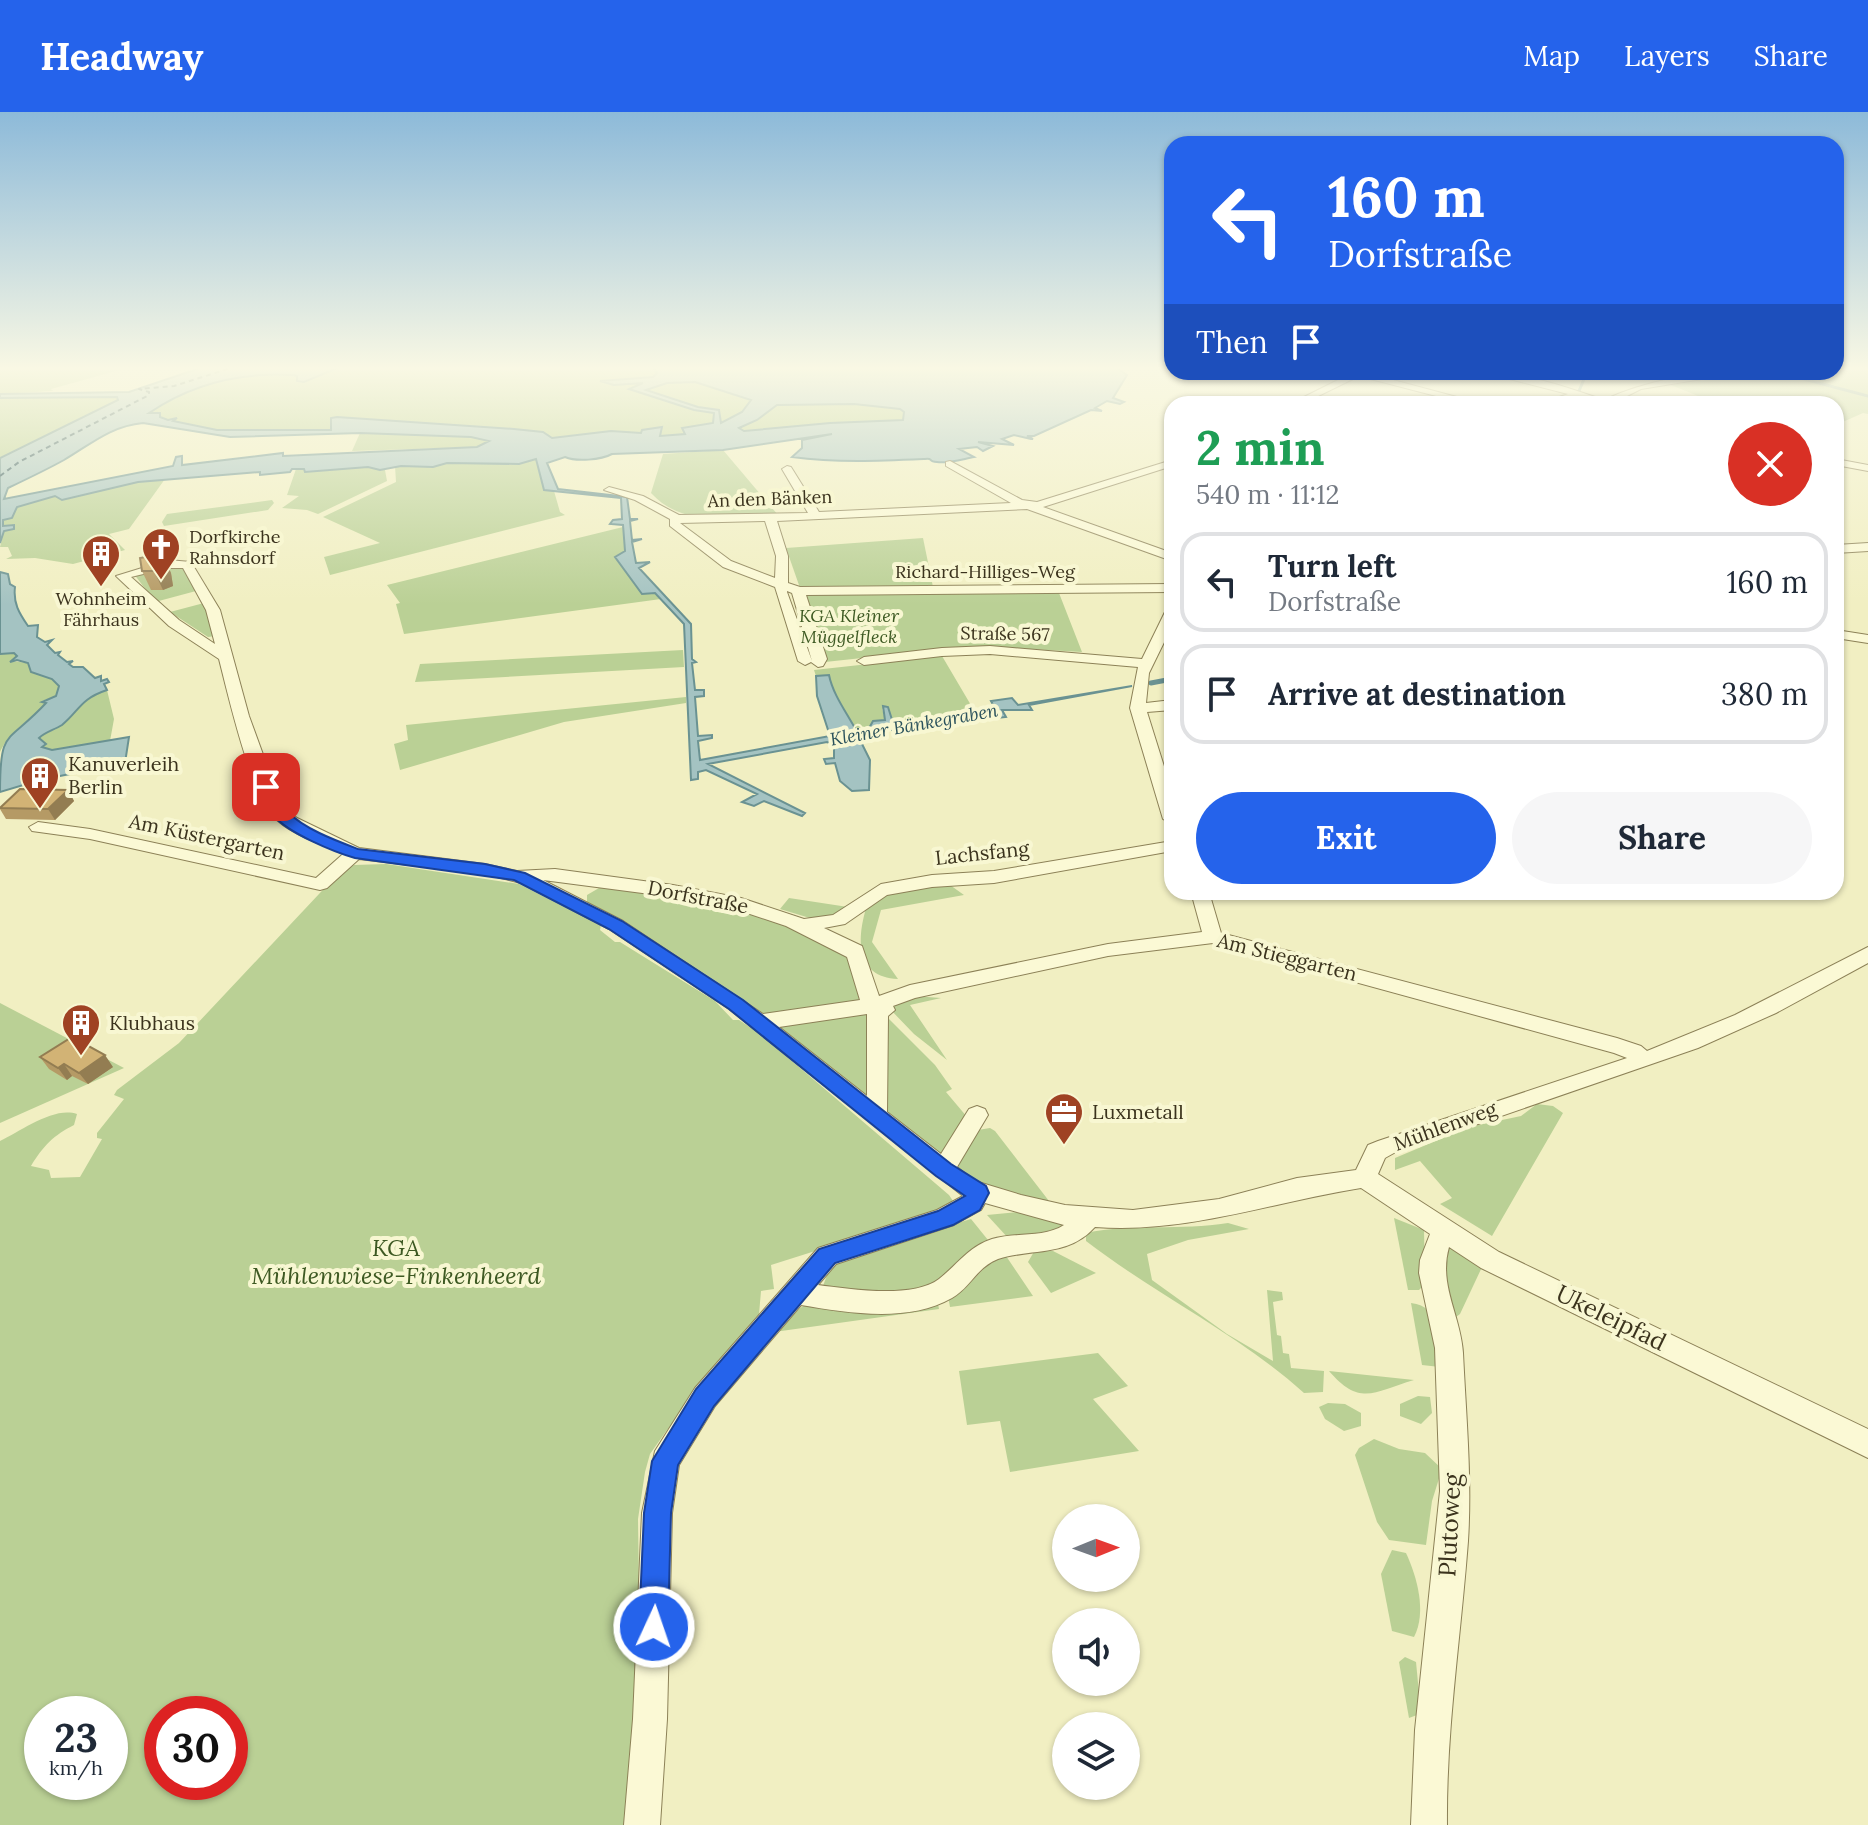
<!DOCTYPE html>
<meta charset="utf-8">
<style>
:root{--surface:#fff;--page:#f6f6f7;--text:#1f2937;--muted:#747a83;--line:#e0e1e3;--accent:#2563eb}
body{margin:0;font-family:Lora,serif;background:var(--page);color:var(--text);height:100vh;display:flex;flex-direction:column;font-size:30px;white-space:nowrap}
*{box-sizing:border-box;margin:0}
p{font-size:26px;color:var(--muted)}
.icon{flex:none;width:44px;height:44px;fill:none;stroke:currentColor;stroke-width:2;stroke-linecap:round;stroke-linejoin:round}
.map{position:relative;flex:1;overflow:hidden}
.side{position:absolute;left:1164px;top:284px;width:680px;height:504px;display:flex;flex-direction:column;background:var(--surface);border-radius:24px;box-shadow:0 2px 6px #0004}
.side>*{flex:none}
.top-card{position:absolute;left:1164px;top:24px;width:680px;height:244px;border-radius:24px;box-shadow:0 2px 6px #0004;background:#2563eb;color:#fff;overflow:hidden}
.needle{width:52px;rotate:89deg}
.tools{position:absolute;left:1052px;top:1392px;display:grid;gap:16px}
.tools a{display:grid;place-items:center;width:88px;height:88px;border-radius:50%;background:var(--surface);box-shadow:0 2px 6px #0004;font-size:40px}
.speed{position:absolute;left:24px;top:1584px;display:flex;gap:16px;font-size:40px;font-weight:700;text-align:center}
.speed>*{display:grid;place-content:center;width:104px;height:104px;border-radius:50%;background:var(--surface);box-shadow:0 2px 6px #0004;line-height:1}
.speed small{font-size:20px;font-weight:400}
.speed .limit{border:12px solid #d22;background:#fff;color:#111}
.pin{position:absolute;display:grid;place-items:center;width:68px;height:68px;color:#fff;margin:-34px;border-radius:16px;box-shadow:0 4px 12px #0006}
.me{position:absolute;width:88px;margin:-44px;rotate:3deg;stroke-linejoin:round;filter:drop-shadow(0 0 6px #0008)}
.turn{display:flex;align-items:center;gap:28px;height:168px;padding:0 32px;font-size:36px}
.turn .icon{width:104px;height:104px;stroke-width:2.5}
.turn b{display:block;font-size:56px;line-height:68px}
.then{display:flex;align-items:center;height:76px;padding:0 32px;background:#0003;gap:16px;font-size:30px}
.round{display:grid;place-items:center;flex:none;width:84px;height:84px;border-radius:42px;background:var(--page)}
.overview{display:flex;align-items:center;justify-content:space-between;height:136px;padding:0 32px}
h1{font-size:48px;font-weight:700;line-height:60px;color:#1e9e55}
.primary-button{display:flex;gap:16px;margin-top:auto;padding:16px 32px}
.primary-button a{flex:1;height:92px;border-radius:48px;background:var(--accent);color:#fff;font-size:32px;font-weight:700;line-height:92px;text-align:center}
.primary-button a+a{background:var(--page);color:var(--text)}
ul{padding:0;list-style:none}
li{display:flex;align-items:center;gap:24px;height:100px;margin:0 16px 12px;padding:0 16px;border:4px solid var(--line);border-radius:24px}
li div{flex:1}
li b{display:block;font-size:30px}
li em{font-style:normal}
header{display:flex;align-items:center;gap:48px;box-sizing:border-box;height:112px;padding:0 40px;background:var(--accent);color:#fff}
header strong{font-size:38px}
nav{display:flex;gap:44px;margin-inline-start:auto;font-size:28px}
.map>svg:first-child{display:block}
.green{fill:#bad095;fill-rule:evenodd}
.water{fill:#a4c3c2;stroke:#6a9292;stroke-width:2;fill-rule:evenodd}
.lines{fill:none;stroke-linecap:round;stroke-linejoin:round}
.stream-far1{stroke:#6a9292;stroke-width:3}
.stream{stroke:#6a9292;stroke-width:5}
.ferry{stroke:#2b525c;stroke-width:2;stroke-dasharray:5 4;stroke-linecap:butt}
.street-casing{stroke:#8c8157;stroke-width:2}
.street{fill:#fbf9d5;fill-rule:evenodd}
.wall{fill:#b59a65}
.shaded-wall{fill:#937d52}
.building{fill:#d2b375;stroke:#937d52;stroke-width:2}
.route{fill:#2563eb;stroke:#184099;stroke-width:2}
.labels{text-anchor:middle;stroke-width:8;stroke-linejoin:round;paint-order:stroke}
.far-street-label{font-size:18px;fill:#3b331d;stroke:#f8f7d2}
.far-poi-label{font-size:18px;fill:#3b331d;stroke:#f8f7d2;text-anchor:start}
.far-park-label{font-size:18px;font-style:italic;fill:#3d5922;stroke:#f8f7d2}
.far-water-label{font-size:18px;font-style:italic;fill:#2b525c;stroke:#f8f7d2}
.poi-label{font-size:20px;fill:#3b331d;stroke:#f8f7d2;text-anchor:start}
.street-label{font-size:20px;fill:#3b331d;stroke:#f8f7d2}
.near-park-label{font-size:24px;font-style:italic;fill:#3d5922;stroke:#f8f7d2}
.near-street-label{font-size:24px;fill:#3b331d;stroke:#f8f7d2}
</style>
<header>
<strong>Headway</strong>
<nav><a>Map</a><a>Layers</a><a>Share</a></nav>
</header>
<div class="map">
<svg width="1868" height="1713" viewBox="0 0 1868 1713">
<rect width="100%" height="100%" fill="#f1efc2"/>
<g class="green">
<polygon points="0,254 134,254 51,277 53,279 0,282"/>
<polygon points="329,254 776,254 943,257 903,308 830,311 744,319 739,316 742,300 721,311 719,298 698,295 645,278 694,298 715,300 713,311 682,317 685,322 660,324 662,315 634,323 611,319 552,326 454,314 337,305 331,307 332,320 299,323 191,317 147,301 202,273 230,265 277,262 297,264"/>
<polygon points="1836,254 1868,259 1868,302 1863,301 1836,313 1836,292 1718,292 1671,273 1761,260 1836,260"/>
<polygon points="85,283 117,285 118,288 0,346 0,286"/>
<polygon points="360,321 471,325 489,329 477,335 352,339"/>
<path d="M723,338L778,403C733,405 684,417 651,381L663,342Z"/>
<polygon points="537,347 544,377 554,379 560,400 565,403 330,463 324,445 380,431 323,405 396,370 395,354 433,355 447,351 490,349 491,352"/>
<polygon points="368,355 385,358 387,369 318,402 307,398 282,396 299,384 287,383 296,357 305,356 307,360"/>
<polygon points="165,367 129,417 109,422 125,438 73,452 35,446 6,447 12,444 8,435 0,435 4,419 14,413 3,414 3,408 17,395 55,384 62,388 138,370"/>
<polygon points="272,388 274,391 268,398 164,414 162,410 167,402"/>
<polygon points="623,415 625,439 615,445 642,482 655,481 661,487 404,522 396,492 400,491 387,473"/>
<polygon points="923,426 933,475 800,476 786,436"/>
<polygon points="165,454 183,457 196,479 155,490 134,462"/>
<polygon points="1059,481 1082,540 974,534 825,550 801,483"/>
<polygon points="204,491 215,524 208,525 170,500"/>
<polygon points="683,538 684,555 415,570 420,552"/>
<path d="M14,541L17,544L11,549L28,551L31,560L52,567L59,574L56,584L42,589L47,590C31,608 10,618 0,640V542Z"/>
<path d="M942,544L975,600L894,614L882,596L885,608L873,609L868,618L857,620C848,601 833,584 829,563L816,564L814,558Z"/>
<path d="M107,578L114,607L110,629L52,638L41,635L39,626C44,621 50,620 56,617C77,604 77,589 107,578Z"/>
<polygon points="686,585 686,591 564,610 400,658 394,632 408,628 406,613"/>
<path d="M386,752L519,772L601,813L600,818L615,830H620L715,889L733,908H739L759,921L949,1083L953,1089L951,1096L771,1153L774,1177L761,1179L758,1214L712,1263L667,1318L650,1342L645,1360L638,1407L640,1542L624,1713H0V1029C21,1019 54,994 77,1002L74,1013C54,1023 43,1034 31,1054L49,1058L51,1066L80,1065L102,1027L97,1026V1021L124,987L114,983L117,978L179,931L334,766L354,753ZM42,1602H110V1670H42ZM162,1602H230V1670H162Z"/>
<path d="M950,773L964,783L881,798L872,830L898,867C854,865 857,825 867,793L896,779Z"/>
<path d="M616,774L732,791L781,808L830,834L854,851L881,899L935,953L952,977L946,980L978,1018L990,1016L995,1019L1049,1089C1020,1086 993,1078 967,1065L587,793V783L599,776Z"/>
<polygon points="789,786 848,795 823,810 780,797"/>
<polygon points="914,884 941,886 910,893 947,948 914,922 889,896 891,891"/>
<polygon points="0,891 124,956 0,1011"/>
<polygon points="1537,992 1553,994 1563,1001 1492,1124 1440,1092 1452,1086 1420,1049 1395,1058 1395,1046 1469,1015 1521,1004"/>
<polygon points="1028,1099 1076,1112 1060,1121 1009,1127 987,1103"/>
<polygon points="1394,1106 1424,1118 1425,1172 1419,1178 1408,1178"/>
<polygon points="971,1107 988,1128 985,1135 931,1178 820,1182 830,1155 840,1146"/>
<path d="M1228,1111L1249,1117L1188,1128L1147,1142L1152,1168L1227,1222L1273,1249L1267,1178L1282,1180L1283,1188L1273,1190L1277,1223L1281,1224L1283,1241L1289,1242L1291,1256L1324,1259L1323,1280L1304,1281C1237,1221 1156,1183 1086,1129V1121C1133,1111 1180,1119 1228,1111Z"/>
<polygon points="1444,1136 1459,1136 1482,1155 1460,1202 1452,1208 1444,1182"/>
<polygon points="1035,1138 1053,1139 1096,1161 1051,1181 1028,1150"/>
<polygon points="1004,1141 1033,1184 950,1195 948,1184 971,1170 998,1142"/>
<polygon points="937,1187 939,1197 774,1220 800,1196 809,1191"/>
<path d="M1411,1191C1442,1194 1437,1229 1440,1255L1422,1253Z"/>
<polygon points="1098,1241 1128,1274 1093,1287 1139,1339 1010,1360 1000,1309 967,1313 959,1259"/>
<path d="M1329,1259L1414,1268C1375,1279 1361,1296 1329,1259Z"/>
<polygon points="1418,1284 1430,1285 1432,1301 1421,1312 1400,1304 1400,1292"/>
<polygon points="1328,1291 1345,1292 1361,1301 1361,1314 1344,1319 1325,1307 1319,1295"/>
<polygon points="1374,1327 1399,1337 1425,1341 1442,1357 1432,1389 1426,1433 1389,1428 1377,1410 1355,1343 1359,1336"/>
<path d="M1392,1438L1406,1441C1417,1465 1427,1500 1414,1525L1392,1519L1381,1462Z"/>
<polygon points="1405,1545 1416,1550 1419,1581 1417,1603 1409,1606 1399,1550"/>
</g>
<g class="water">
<path d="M206,254H342L304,270L297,269V264L293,263C240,260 193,271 149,301H160V305L168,308L177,306L173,309L217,318H331V306L337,305L514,317L543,320L552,326L611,319L641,321L642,318L662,315L660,324L685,322L682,316L713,311L714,301L694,298L629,277L643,271L614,273L600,269L653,265L657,261L652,254H1114L1127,263L1113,286L1124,290L1120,292L1107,289L1095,296L1102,299L1091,298L1034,324H1027L1033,327H1031L1014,323L1002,327L1014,333L978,330L993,334L983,339L977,335L959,337L974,345C963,347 947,352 937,350C927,349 934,346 925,347C880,349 837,351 792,345L802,336V328L832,322L723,338L612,342C601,348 576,350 565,345L547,351L558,377L627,385L630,407H638L630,409L632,428L642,427L632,430L636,451L650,450L639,456L691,512L692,547L696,550L692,551L695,578H704V584L695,585L698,624L712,623V626L698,629L700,648L830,624L817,584L816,564L829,563C833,583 847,601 857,620L868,618L873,609L885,608L883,594L888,595L894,614L995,596L991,589L1012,586L1018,593L1132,574L1029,593L1032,598H1002L1006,605L997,606L993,599L858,624L870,648L869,678L852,679L840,669L835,651L826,652L824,647L834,646V633L827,630L708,652L805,701L802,704L764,689L754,694L742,690L757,682L706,658L698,660V667L691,668L684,512L655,481L642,482L615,445L625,439L623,413L610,412L613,408L622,407L621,386L544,378L536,347L519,352L447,351L433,355L401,354L380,358L368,355L305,360L304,357H292L290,360L260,363V360L138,370L62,388L55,384L17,395L12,406L3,408V414L14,413V417L4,419L0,431V346L118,288L117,285L0,286V282L129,280ZM695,270L751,288L742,300L721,311L719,298L698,295L646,278L667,271ZM854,292L900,297L904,300L903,308L830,311L744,319L739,316L757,308L777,293ZM143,311L230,325L360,321L471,325L489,329L477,335L283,344V341L182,353V344L176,345L173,354L4,387L8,376C27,367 46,358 64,348C91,332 111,314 143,311Z"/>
<path d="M0,460L8,462L10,472L15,475C13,491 19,501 28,514L38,513L37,525L45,530L52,528L47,533L55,541L60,540L58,543L67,550L73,549L69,552L73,555H83L95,566L101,564V569L107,567L109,570L104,572L107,578C80,587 80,598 62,613C54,618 45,620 39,626L46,632L42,635L52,638L129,625L125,651L40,668L0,680C0,615 7,633 46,591L42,590L56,584L59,574L52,567L31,560L28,551L17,548L10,550L17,544L14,541L0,542Z"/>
</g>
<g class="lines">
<g class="stream-far1">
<polyline points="1777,260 1868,284"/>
<polyline points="1579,279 1587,260"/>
</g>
<polyline class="stream" points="1151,571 1172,567"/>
<polyline class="ferry" points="0,364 19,350 149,283 149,280 139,277 174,274 237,254"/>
<g class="street-casing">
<g id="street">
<polygon points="1349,260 1363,260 1483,292 1467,292 1359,264 1302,292 1290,292 1350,262"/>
<path d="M1482,260C1523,260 1566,275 1604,288C1647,268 1697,260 1745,260L1641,277L1611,292H1596L1577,285L1554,292H1539L1568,282Z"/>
<polygon points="1836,347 1868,353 1868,359 1836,353"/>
<path d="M1172,348V354L1043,395L1172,441V449L1027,397L777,409L788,444V471L800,475L1172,472V480L806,483L827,547L823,554L818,555L811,550L805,553L798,549L775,475L723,455L670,414V407L635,388L604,378L609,375L643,384L679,403L808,401L782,357L787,354L791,355L819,400L1011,391L946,354V350L950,349L1022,388L1037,390ZM765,409L776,444L775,466L731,449L680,411ZM787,479L792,481L812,549L787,480Z"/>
<polygon points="1868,431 1868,439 1836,441 1836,433"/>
<path d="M168,448L191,450L220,498L249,604L277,681L287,698L297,706L359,736L485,752L517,759L555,757L673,773L741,786L804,807L833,803L881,772L932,763L994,759L1172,729V739L994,771L932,775L887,783L845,812L824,816L862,834L879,884L910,873L1108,832L1202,820L1191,780H1209L1221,821L1617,926L1641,934L1647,939L1735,903L1868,835V851L1776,901L1698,936L1394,1041L1385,1046L1378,1062L1499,1140L1868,1317V1346L1481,1156L1449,1135C1438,1173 1461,1204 1463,1241C1466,1304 1472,1366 1468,1429C1461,1524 1446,1617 1447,1713H1411L1415,1618L1440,1379L1435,1236L1419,1161L1420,1148L1430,1122L1361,1076C1272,1090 1186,1122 1095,1115C1068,1145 1033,1136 998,1147C978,1154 970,1176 952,1186C909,1211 848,1201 801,1193L715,1294L679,1353L672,1401L667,1607L660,1713H624L633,1607L642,1401L655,1339L695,1276L818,1136L937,1098L963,1084L729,897L609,817L521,771L485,762L359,747L327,776L320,778L90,727L32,719L29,715L38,710L90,717L316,766L343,742C322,732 289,722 273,704C249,675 229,586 219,547L169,514L116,464ZM168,456H183L206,498L215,532L179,508L131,465ZM543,768L673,785L732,796L786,814L847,845L860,888L763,902L623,809ZM1213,831L1614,941L1627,946L1378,1029L1368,1033L1356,1058L1297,1066L1219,1087L1133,1098L1065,1093L1021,1083L975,1069L957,1055L988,1003L985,997L977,994L969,997L941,1042L887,1000L888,904L895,898L893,894L915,886L1108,844ZM867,902V984L779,915ZM985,1091L1064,1113C1044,1126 1015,1120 992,1127C968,1135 958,1152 939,1167C913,1187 849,1177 818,1173L836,1152L954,1113L981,1098Z"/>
<polygon points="1172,496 1172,514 1149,561 1146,591 1172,588 1172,598 1147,600 1172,680 1172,712 1163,707 1130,596 1138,555 990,542 942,544 864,553 857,549 864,545 942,536 990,534 1142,547 1165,500"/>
<polygon points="1836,518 1868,523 1868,531 1836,526"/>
</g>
</g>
<use href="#street" class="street"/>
</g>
<g class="wall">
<polygon points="162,442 171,461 173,474 163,478 151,478 142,459"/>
<polygon points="68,678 74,689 55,708 6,707 0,697 0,695"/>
<polygon points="40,945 113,955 88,972 72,964 67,968 49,957"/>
</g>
<g class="shaded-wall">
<polygon points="162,442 171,461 173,474 163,478 154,459"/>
<polygon points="68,678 74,689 55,708 48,697"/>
<polygon points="105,943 113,955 88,972 79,961"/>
<polygon points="64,952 72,964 67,968 58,956"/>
</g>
<g class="building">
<polygon points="162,442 165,455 154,459 142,459 140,446"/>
<polygon points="20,677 68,678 48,697 0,696"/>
<polygon points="72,925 105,943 79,961 64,952 58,956 40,945"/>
</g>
<linearGradient id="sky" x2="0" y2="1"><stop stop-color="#8dbad9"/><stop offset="0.52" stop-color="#f9f8e4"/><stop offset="1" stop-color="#f9f8e4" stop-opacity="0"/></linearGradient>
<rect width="1868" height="493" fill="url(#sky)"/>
<path class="route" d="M266,670L272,671C277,680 281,692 288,700C304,717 337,729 358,737L485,752L525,761L622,809L743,888L951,1052L986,1074L989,1081L980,1098L953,1113L835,1151L714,1294L678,1353L671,1401L668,1515L664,1525L654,1529L643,1525L639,1515L644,1401L652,1349L696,1277L819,1137L938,1099L965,1084L936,1064L729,897L609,817L514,768L355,746C334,740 288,721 274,704C268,696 264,684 259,675Z"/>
<defs>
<g id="church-pin" transform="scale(2)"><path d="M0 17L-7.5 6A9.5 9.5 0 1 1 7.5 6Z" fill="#9f4223" stroke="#f8f7d2"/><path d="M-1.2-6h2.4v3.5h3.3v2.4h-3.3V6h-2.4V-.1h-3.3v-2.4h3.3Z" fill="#fff"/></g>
<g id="building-pin" transform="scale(2)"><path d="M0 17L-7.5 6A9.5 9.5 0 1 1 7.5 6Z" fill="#9f4223" stroke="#f8f7d2"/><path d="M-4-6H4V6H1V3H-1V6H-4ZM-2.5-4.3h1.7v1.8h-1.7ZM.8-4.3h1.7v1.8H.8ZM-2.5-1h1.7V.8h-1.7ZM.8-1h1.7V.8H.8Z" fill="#fff"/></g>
<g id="office-pin" transform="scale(2)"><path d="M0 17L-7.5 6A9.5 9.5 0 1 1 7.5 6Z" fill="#9f4223" stroke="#f8f7d2"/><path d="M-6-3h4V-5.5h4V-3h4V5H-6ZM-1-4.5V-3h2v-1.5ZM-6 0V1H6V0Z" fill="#fff"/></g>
</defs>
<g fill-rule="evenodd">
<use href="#church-pin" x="161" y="435"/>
<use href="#building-pin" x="101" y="442"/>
<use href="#building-pin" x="40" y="664"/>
<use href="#building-pin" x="81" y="911"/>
<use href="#office-pin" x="1064" y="1000"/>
</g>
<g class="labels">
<g class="far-street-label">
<text transform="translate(770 387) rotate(-2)" y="6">An den Bänken</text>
<text x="985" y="466">Richard-Hilliges-Weg</text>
<text transform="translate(1005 522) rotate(1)" y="6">Straße 567</text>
</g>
<g class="far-poi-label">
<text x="189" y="431">Dorfkirche<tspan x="189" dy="21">Rahnsdorf</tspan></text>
<text x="101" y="493" text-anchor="middle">Wohnheim<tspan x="101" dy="21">Fährhaus</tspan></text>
</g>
<g class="far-park-label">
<text x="849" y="510">KGA Kleiner<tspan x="849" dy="21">Müggelfleck</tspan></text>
</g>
<g class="far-water-label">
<text transform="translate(914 613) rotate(-10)" y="6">Kleiner Bänkegraben</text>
</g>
<g class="poi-label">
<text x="68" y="659">Kanuverleih<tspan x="68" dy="23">Berlin</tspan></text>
<text x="109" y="918">Klubhaus</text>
<text x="1092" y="1007">Luxmetall</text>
</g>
<g class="street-label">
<text transform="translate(207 725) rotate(12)" y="7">Am Küstergarten</text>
<text transform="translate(982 741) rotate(-6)" y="7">Lachsfang</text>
<text transform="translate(698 785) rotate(11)" y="7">Dorfstraße</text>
<text transform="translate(1287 845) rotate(14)" y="7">Am Stieggarten</text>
<text transform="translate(1445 1014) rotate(-20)" y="7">Mühlenweg</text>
</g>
<g class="near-park-label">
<text x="396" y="1144">KGA<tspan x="396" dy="28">Mühlenwiese-Finkenheerd</tspan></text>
</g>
<g class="near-street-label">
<text transform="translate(1611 1206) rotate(26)" y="8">Ukeleipfad</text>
<text transform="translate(1450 1413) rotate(-87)" y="8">Plutoweg</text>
</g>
</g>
</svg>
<div class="tools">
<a><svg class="needle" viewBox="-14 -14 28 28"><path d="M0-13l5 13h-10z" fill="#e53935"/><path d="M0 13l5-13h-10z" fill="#747a83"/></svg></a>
<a><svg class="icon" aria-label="sound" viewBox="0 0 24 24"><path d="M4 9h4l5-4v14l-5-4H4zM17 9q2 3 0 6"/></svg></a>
<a><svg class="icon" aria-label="layers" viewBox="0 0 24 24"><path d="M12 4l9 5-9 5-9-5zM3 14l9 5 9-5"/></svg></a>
</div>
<div class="speed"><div>23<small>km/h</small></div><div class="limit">30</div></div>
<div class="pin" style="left:266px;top:675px;background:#d93025"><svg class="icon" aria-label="arrive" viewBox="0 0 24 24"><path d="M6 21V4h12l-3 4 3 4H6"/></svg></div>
<svg class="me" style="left:654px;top:1515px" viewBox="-20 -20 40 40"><circle r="17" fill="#2563eb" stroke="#fff" stroke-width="3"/><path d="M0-11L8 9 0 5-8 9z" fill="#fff"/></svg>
<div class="top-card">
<div class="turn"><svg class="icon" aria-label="left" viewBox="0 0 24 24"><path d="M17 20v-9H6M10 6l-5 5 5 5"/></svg><div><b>160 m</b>Dorfstraße</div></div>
<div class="then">Then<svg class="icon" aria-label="arrive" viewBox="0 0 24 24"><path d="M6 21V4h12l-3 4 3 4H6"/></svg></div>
</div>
<section class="side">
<div class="overview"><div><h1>2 min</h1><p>540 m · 11:12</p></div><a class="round" style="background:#d93025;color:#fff"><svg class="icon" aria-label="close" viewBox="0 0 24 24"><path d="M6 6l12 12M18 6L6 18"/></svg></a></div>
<ul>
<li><svg class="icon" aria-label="left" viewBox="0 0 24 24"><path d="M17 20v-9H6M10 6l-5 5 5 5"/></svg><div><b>Turn left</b><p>Dorfstraße</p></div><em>160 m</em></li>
<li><svg class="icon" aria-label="arrive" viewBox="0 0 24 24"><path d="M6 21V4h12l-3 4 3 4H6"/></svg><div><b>Arrive at destination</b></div><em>380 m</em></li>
</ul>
<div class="primary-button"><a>Exit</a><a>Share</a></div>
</section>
</div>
